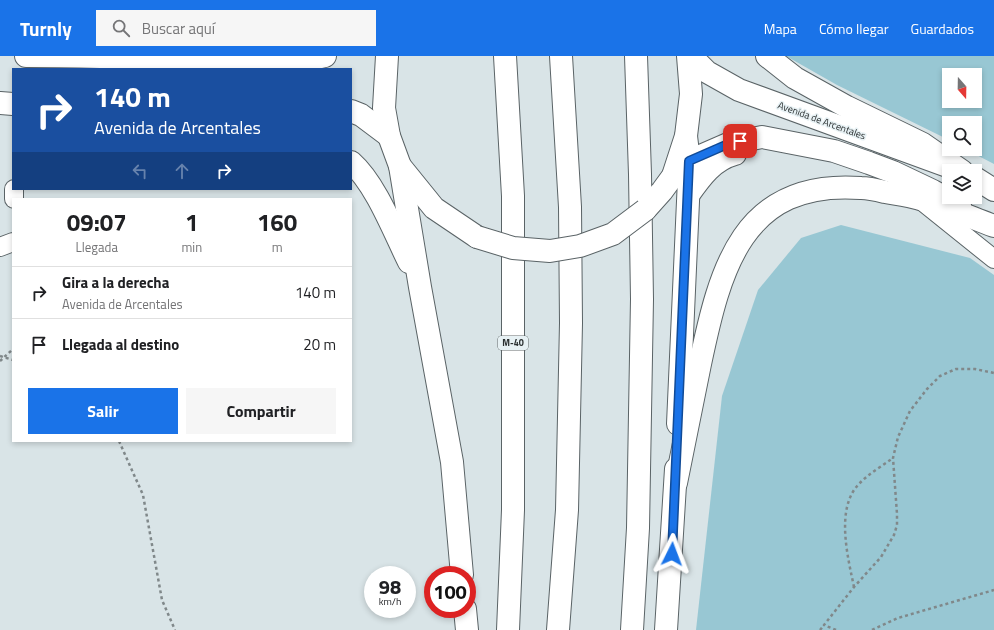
<!DOCTYPE html>
<html lang="es">
<meta charset="utf-8">
<style>
:root{--surface:#fff;--page:#f6f6f6;--text:#202124;--muted:#757577;--line:#e0e0e0;--accent:#1a73e8}
body{margin:0;font-family:"Titillium Web",sans-serif;background:var(--page);color:var(--text);height:100vh;display:flex;flex-direction:column;font-size:15px;white-space:nowrap}
*{box-sizing:border-box;margin:0}
p{font-size:13px;color:var(--muted)}
.icon{flex:none;width:22px;height:22px;fill:none;stroke:currentColor;stroke-width:2;stroke-linecap:round;stroke-linejoin:round}
.map{position:relative;flex:1;overflow:hidden}
.drawer{position:absolute;left:12px;top:142px;width:340px;height:244px;display:flex;flex-direction:column;background:var(--surface);border-radius:0px;box-shadow:0 2px 6px #0003}
.drawer>*{flex:none}
.guide{position:absolute;left:12px;top:12px;width:340px;height:122px;border-radius:0px;box-shadow:0 2px 6px #0003;background:#1a4fa0;color:#fff;overflow:hidden}
.needle{width:26px;rotate:160deg}
.buttons{position:absolute;left:942px;top:12px;display:grid;gap:8px}
.buttons a{display:grid;place-items:center;width:40px;height:40px;border-radius:0px;background:var(--surface);box-shadow:0 2px 6px #0003;font-size:20px}
.speed{position:absolute;left:364px;top:510px;display:flex;gap:8px;font-size:20px;font-weight:700;text-align:center}
.speed>*{display:grid;place-content:center;width:52px;height:52px;border-radius:50%;background:var(--surface);box-shadow:0 2px 6px #0003;line-height:1}
.speed small{font-size:10px;font-weight:400}
.speed .limit{border:6px solid #d22;background:#fff;color:#111}
.pin{position:absolute;display:grid;place-items:center;width:34px;height:34px;color:#fff;margin:-17px;border-radius:8px;box-shadow:0 2px 6px #0006}
.me{position:absolute;width:44px;margin:-22px;rotate:3deg;stroke-linejoin:round;filter:drop-shadow(0 0 3px #0008)}
.turn{display:flex;align-items:center;gap:14px;height:84px;padding:0 16px;font-size:18px}
.turn .icon{width:52px;height:52px;stroke-width:2.5}
.turn b{display:block;font-size:28px;line-height:34px}
.lanes{display:flex;align-items:center;height:38px;padding:0 16px;background:#0003;justify-content:center;gap:20px;direction:ltr}
.lanes .off{opacity:.35}
.eta{display:flex;justify-content:space-evenly;align-items:center;height:68px;text-align:center}
.eta b{font-size:24px;font-weight:700;line-height:28px}
.action{display:flex;gap:8px;margin-top:auto;padding:8px 16px}
.action a{flex:1;height:46px;border-radius:0px;background:var(--accent);color:#fff;font-size:16px;font-weight:700;line-height:46px;text-align:center}
.action a+a{background:var(--page);color:var(--text)}
ul{padding:0;list-style:none}
li{display:flex;align-items:center;gap:12px;height:52px;padding:0 16px;border-top:1px solid var(--line)}
li div{flex:1}
li b{display:block;font-size:15px}
li em{font-style:normal}
header{display:flex;align-items:center;gap:24px;box-sizing:border-box;height:56px;padding:0 20px;background:var(--accent);color:#fff}
header strong{font-size:19px}
nav{display:flex;gap:22px;margin-inline-start:auto;font-size:14px}
.search{width:280px;height:36px;background:var(--page);display:flex;align-items:center;gap:10px;box-sizing:border-box;padding:0 14px;border-radius:0px;color:var(--muted);font-size:15px}
.map>svg:first-child{display:block}
.green{fill:#98c7d3;fill-rule:evenodd}
.lines{fill:none;stroke-linecap:round;stroke-linejoin:round}
.street-casing{stroke:#5a6366;stroke-width:20}
.primary-casing{stroke:#5a6366;stroke-width:24}
.highway-casing{stroke:#5a6366;stroke-width:24}
.path{stroke:#80888a;stroke-width:2.5;stroke-dasharray:3 3;stroke-linecap:butt}
.street{stroke:#fff;stroke-width:18}
.primary{stroke:#fff;stroke-width:22}
.highway{stroke:#fff;stroke-width:22}
.primary-bridge-casing{stroke:#5a6366;stroke-width:24;stroke-linecap:butt}
.primary-bridge{stroke:#fff;stroke-width:22}
.route-casing{stroke:#114b97;stroke-width:10}
.route{stroke:#1a73e8;stroke-width:7}
.labels{text-anchor:middle;stroke-width:3;stroke-linejoin:round;paint-order:stroke}
.shield{fill:#e7f1f4;stroke:#63696b;stroke-width:1}
.shield-label{font-size:9px;font-weight:bold;fill:#2a2f30}
.street-label{font-size:10px;fill:#2a2f30;stroke:#e7f1f4}
</style>
<header>
<strong>Turnly</strong>
<div class="search"><svg class="icon" aria-label="search" viewBox="0 0 24 24"><circle cx="10" cy="10" r="6"/><path d="M15 15l6 6"/></svg>Buscar aquí</div>
<nav><a>Mapa</a><a>Cómo llegar</a><a>Guardados</a></nav>
</header>
<div class="map">
<svg width="994" height="574" viewBox="0 0 994 574">
<rect width="100%" height="100%" fill="#d9e4e7"/>
<g class="green">
<path d="M786,0H994V108L965,93H975V67H949V84L837,29ZM949,19H975V45H949Z"/>
<polygon points="841,169 970,202 994,219 994,574 696,574 722,340 758,234 801,182"/>
</g>
<g class="lines">
<g class="street-casing">
<g id="street">
<polyline points="14,133 14,143"/>
<polyline points="923,146 994,203"/>
<polyline points="0,191 13,186"/>
</g>
</g>
<g class="primary-casing">
<g id="primary">
<path d="M26,0C85,0 145,2 205,4C244,5 286,10 325,0"/>
<polyline points="387,0 384,52 389,80 400,110 434,152 477,181"/>
<polyline points="691,0 707,16 739,34 950,111"/>
<polyline points="351,55 361,59 389,80"/>
<polyline points="673,120 689,105 728,88 762,81 834,95 869,107 893,116 933,135 960,150"/>
<polyline points="975,122 994,134"/>
<path d="M689,138C701,121 713,104 735,98"/>
<polyline points="645,154 662,135 673,120 686,80 691,38 688,0"/>
</g>
</g>
<g class="highway-casing">
<g id="highway">
<polyline points="88,0 89,0"/>
<polyline points="505,0 513,140 513,454 508,574"/>
<polyline points="767,0 795,22 847,51 923,88 962,115"/>
<polyline points="0,47 13,48"/>
<path d="M351,106C376,128 394,176 409,206"/>
<polyline points="400,110 420,231 452,406 462,519"/>
<polyline points="678,368 689,123 689,105 686,80"/>
<path d="M676,427C684,387 692,348 700,308C720,213 742,123 861,132C869,132 877,134 885,136C896,138 909,139 920,143C945,150 970,161 994,170"/>
<polyline points="465,553 467,574"/>
<polyline points="558,574 567,454 571,267 570,151 561,0"/>
<polyline points="632,574 638,472 642,243 640,118 636,0"/>
<polyline points="666,574 676,413"/>
</g>
</g>
<g class="path">
<polyline points="0,300 13,304"/>
<polyline points="0,305 13,293"/>
<polyline points="119,385 143,439 162,544 175,574"/>
<path d="M854,531C848,502 835,452 859,428C868,418 882,410 893,402"/>
<polyline points="820,574 824,569"/>
<polyline points="836,574 824,569 854,531 881,501 894,479 897,469 897,458 893,402 898,381 910,355 927,333 940,320 956,313 975,313 994,317"/>
<polyline points="872,574 898,562 994,534"/>
</g>
<use href="#street" class="street"/>
<use href="#primary" class="primary"/>
<use href="#highway" class="highway"/>
<g class="primary-bridge-casing">
<polyline id="primary-bridge" points="477,181 513,192 550,195 580,190 613,178 645,154"/>
</g>
<use href="#primary-bridge" class="primary-bridge"/>
</g>
<g class="lines">
<g class="route-casing">
<polyline id="route" points="672,498 689,105 728,88 740,85"/>
</g>
<use href="#route" class="route"/>
</g>
<g class="labels">
<rect class="shield" x="498" y="280" width="30" height="14" rx="3"/>
<g class="shield-label">
<text x="513" y="290">M-40</text>
</g>
<g class="street-label">
<text transform="translate(822 64) rotate(20)" y="4">Avenida de Arcentales</text>
</g>
</g>
</svg>
<div class="buttons">
<a><svg class="needle" viewBox="-14 -14 28 28"><path d="M0-13l5 13h-10z" fill="#e53935"/><path d="M0 13l5-13h-10z" fill="#757577"/></svg></a>
<a><svg class="icon" aria-label="search" viewBox="0 0 24 24"><circle cx="10" cy="10" r="6"/><path d="M15 15l6 6"/></svg></a>
<a><svg class="icon" aria-label="layers" viewBox="0 0 24 24"><path d="M12 4l9 5-9 5-9-5zM3 14l9 5 9-5"/></svg></a>
</div>
<div class="speed"><div>98<small>km/h</small></div><div class="limit">100</div></div>
<div class="pin" style="left:740px;top:85px;background:#d93025"><svg class="icon" aria-label="arrive" viewBox="0 0 24 24"><path d="M6 21V4h12l-3 4 3 4H6"/></svg></div>
<svg class="me" style="left:672px;top:498px" viewBox="-20 -20 40 40"><path d="M0-17L14 15 0 8-14 15z" fill="#1a73e8" stroke="#fff" stroke-width="4"/></svg>
<div class="guide">
<div class="turn"><svg class="icon" aria-label="right" viewBox="0 0 24 24"><path d="M7 20v-9h11M14 6l5 5-5 5"/></svg><div><b>140 m</b>Avenida de Arcentales</div></div>
<div class="lanes"><svg class="icon off" aria-label="left" viewBox="0 0 24 24"><path d="M17 20v-9H6M10 6l-5 5 5 5"/></svg><svg class="icon off" aria-label="ahead" viewBox="0 0 24 24"><path d="M12 20V5M6 11l6-6 6 6"/></svg><svg class="icon" aria-label="right" viewBox="0 0 24 24"><path d="M7 20v-9h11M14 6l5 5-5 5"/></svg></div>
</div>
<section class="drawer">
<div class="eta">
<div><b>09:07</b><p>Llegada</p></div>
<div><b>1</b><p>min</p></div>
<div><b>160</b><p>m</p></div>
</div>
<ul>
<li><svg class="icon" aria-label="right" viewBox="0 0 24 24"><path d="M7 20v-9h11M14 6l5 5-5 5"/></svg><div><b>Gira a la derecha</b><p>Avenida de Arcentales</p></div><em>140 m</em></li>
<li><svg class="icon" aria-label="arrive" viewBox="0 0 24 24"><path d="M6 21V4h12l-3 4 3 4H6"/></svg><div><b>Llegada al destino</b></div><em>20 m</em></li>
</ul>
<div class="action"><a>Salir</a><a>Compartir</a></div>
</section>
</div>
